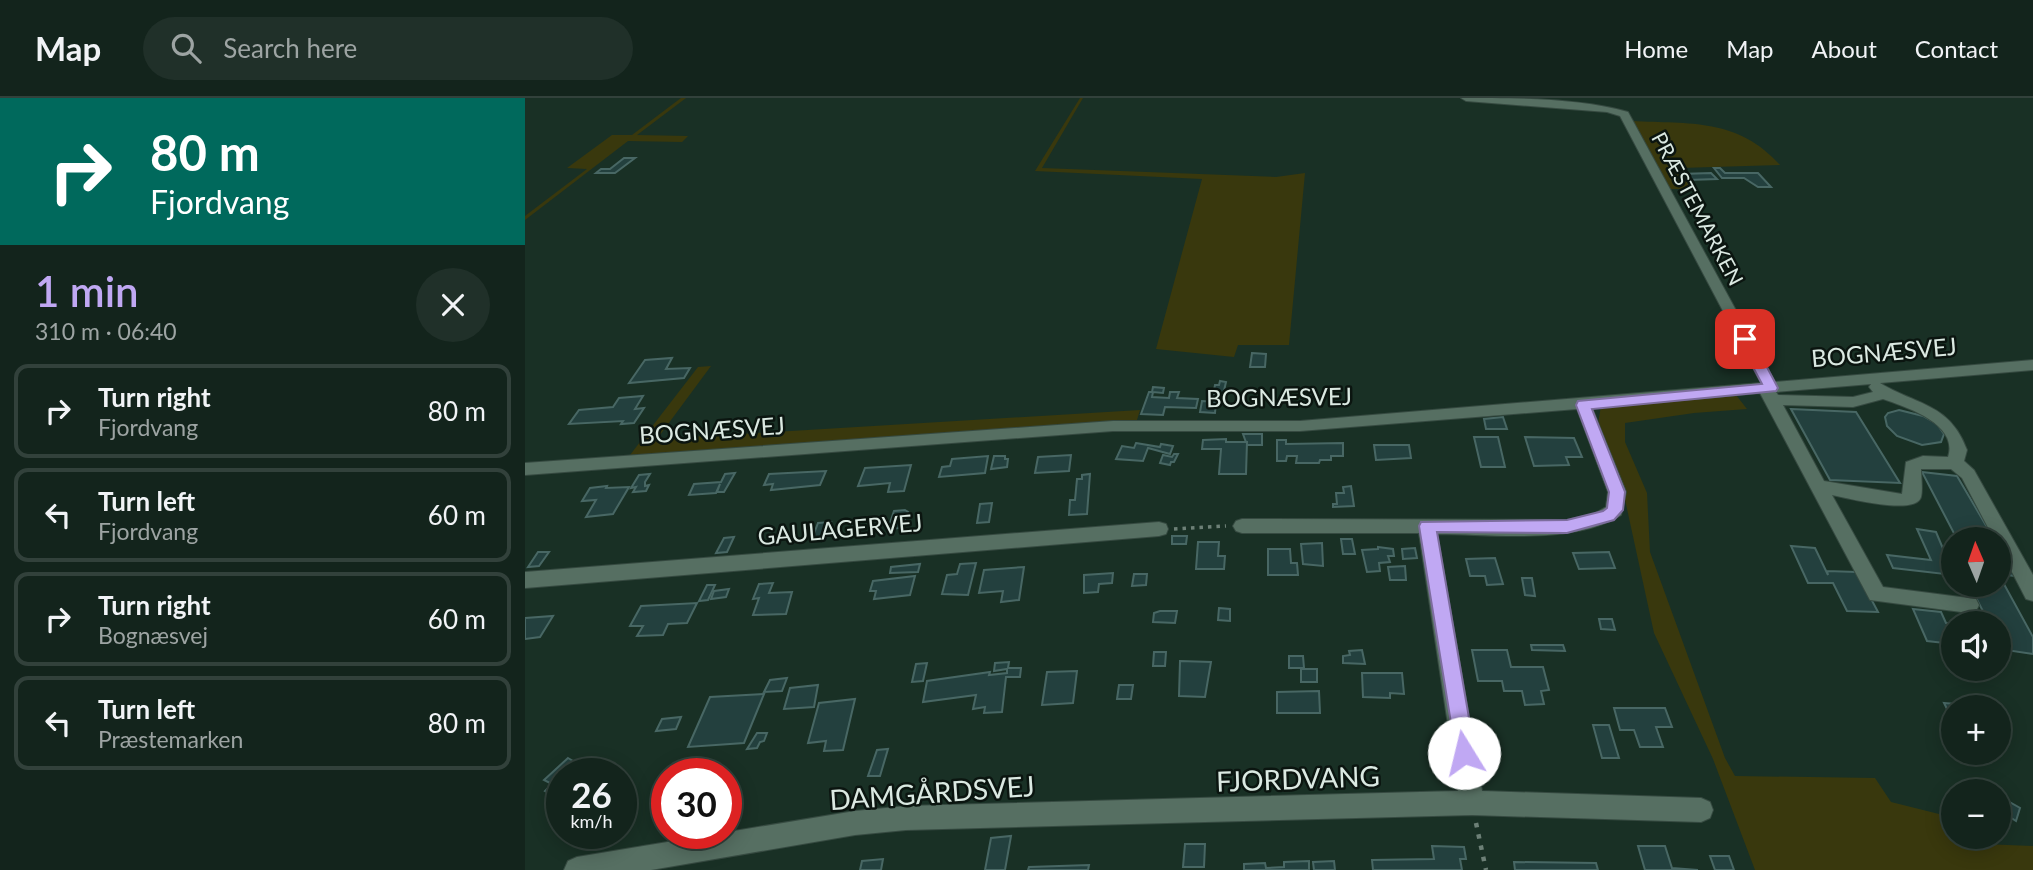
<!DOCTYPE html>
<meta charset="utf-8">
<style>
:root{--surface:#13241c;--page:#203029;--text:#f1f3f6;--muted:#9da4a3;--line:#32413b;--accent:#c0a8f3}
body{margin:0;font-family:Lato,sans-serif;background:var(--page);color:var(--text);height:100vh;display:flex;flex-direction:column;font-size:26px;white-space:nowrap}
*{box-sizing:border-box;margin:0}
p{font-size:23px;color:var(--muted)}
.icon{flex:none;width:38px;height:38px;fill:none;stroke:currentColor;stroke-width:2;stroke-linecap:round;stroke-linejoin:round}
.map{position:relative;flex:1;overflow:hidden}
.side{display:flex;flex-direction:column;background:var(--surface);width:525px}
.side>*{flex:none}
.hud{background:#00695c;color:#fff;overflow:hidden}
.needle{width:46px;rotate:358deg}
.tools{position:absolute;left:1416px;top:429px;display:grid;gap:14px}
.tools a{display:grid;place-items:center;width:70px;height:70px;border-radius:50%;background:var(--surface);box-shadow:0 4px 18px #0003,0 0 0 2px var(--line);font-size:35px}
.speed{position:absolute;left:21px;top:660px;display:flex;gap:14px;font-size:35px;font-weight:700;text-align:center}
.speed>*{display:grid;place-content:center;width:91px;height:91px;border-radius:50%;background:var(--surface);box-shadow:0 4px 18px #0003,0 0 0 2px var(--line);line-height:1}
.speed small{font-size:18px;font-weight:400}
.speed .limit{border:10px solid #d22;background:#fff;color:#111}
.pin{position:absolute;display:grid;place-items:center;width:60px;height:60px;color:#fff;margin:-30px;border-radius:14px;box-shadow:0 4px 10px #0006}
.me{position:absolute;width:77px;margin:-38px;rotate:351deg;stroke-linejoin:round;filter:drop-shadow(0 0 5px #0008)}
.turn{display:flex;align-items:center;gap:24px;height:147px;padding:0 35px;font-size:32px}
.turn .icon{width:91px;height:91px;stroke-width:2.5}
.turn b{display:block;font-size:49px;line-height:60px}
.round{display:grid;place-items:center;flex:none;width:74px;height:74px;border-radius:37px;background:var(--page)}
.headline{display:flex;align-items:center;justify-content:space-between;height:119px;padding:0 35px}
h1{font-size:42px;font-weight:600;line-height:52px;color:var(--accent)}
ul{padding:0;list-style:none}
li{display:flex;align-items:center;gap:21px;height:94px;margin:0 14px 10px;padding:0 21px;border:4px solid var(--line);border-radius:14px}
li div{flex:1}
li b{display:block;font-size:26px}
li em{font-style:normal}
header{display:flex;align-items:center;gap:42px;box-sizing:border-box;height:98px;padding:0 35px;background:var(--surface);border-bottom:2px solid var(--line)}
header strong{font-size:33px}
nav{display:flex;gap:38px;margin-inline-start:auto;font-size:24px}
.search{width:490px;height:63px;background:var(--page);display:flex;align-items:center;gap:18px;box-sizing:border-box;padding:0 24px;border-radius:38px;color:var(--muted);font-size:26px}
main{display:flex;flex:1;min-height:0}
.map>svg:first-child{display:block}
.green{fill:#39380d}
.building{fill:#23403e;stroke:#486764;stroke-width:2}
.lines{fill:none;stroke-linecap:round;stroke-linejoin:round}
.minor-casing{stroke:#364a41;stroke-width:2}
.path-far1{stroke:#6d8077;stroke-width:3.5;stroke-dasharray:3.5 5;stroke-linecap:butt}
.path{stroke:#6d8077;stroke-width:4.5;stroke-dasharray:4.5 7;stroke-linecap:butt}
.minor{fill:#566f62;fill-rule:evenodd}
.route{fill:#c0a8f3;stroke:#7d6d9e;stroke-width:2}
.labels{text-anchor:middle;stroke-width:5;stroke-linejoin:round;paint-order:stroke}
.far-street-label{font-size:21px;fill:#dbe9e2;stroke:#0b1510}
.street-label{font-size:24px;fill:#dbe9e2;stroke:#0b1510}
.near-street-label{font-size:28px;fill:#dbe9e2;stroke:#0b1510}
</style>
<header>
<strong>Map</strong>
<div class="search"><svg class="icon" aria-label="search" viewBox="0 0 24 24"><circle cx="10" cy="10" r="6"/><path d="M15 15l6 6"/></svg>Search here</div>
<nav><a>Home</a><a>Map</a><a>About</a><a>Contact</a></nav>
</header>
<main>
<section class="side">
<div class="hud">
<div class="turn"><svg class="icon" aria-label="right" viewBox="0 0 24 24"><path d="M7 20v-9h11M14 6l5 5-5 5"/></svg><div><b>80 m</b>Fjordvang</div></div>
</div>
<div class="headline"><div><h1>1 min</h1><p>310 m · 06:40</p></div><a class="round"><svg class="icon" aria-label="close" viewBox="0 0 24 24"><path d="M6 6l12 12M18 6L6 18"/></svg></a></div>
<ul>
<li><svg class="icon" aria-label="right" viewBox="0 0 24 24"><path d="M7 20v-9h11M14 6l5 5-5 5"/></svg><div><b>Turn right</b><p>Fjordvang</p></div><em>80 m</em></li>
<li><svg class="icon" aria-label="left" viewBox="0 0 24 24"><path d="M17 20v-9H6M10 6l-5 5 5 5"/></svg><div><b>Turn left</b><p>Fjordvang</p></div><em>60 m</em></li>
<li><svg class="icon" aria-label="right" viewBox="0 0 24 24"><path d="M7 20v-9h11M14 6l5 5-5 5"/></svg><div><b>Turn right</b><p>Bognæsvej</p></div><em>60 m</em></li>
<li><svg class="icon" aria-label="left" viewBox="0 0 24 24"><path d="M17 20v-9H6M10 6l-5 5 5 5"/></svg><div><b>Turn left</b><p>Præstemarken</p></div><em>80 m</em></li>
</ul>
</section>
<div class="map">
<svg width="1508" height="772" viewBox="0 0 1508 772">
<rect width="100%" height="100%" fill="#193025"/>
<g class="green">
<polygon points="156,0 161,0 112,37 163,38 157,44 103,43 0,122 0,118 62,71 42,70 87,37 107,37"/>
<polygon points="555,0 558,0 517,70 751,79 780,75 764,247 713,247 709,259 631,251 677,81 510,73"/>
<path d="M1107,23C1165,26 1213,20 1255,67L1155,70L1168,91H1142Z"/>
<polygon points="186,268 132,341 615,312 612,322 105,357 173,269"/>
<polygon points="1211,297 1222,311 1169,315 1100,325 1100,344 1122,395 1125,454 1200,660 1210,678 1350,680 1366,704 1418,717 1428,725 1428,738 1446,739 1457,746 1508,748 1508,772 1230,772 1188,661 1129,535 1099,397 1073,326 1076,308"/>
</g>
<g class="building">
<polygon points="99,60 110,60 90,75 71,75 76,71 85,71"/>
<polygon points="1189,70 1195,70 1200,75 1233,75 1246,89 1233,89 1219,80 1197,80"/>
<polygon points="1186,75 1192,81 1162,82 1156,76"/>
<polygon points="727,255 741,256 740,269 725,269"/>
<polygon points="147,260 141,271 165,270 159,280 104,285 120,262"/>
<polygon points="695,283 701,284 698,297 688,297 690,287 694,287"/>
<polygon points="628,289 639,290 638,295 628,294 627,299 644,300 645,294 654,294 652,300 673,301 671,310 640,309 638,317 616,316 624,294 627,294"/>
<polygon points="118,298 110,311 119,310 109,325 96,326 98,323 44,326 54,312 88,309 94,300"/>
<polygon points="677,303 691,304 690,315 675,314"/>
<polygon points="1266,311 1331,314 1375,385 1305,382"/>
<polygon points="1374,312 1398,318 1412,326 1419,336 1416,344 1397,347 1372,338 1362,328 1360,319 1363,315"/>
<polygon points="978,319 982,331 961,331 959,321"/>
<polygon points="718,336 737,336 737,347 722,347"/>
<polygon points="949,339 973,339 980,369 956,369"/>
<polygon points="1000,339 1049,340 1057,359 1041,359 1044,367 1009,368"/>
<polygon points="701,341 701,344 722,344 721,376 694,376 696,351 677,351 678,342"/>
<polygon points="752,342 761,342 761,346 818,345 818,358 806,358 806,362 795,362 794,365 771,365 772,358 762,358 761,363 752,363"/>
<polygon points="611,345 635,349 636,346 648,348 645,356 623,350 618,363 591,361 597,348 609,350"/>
<polygon points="849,347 884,347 886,360 851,362"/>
<polygon points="649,356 653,356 649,364 646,364 645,367 635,365 638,357 647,359"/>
<polygon points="546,357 544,373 510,375 513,359"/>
<polygon points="463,358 460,375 414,379 417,369 425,368 427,361"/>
<polygon points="469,358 480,358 480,361 483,361 482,369 466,371"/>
<polygon points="386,367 379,393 363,394 365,385 333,388 340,370"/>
<polygon points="301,373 295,387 246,392 248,386 239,387 244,376"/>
<polygon points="1397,374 1432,378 1469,441 1432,441"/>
<polygon points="210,375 199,394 192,394 195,386 191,395 164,397 169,386 196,384 200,376"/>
<polygon points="125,376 120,384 120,388 124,387 121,393 108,394 111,389 106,390 114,377"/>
<polygon points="565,376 562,416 544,417 545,402 550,402 552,381 557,381 557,377"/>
<polygon points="82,388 81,390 104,389 88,416 61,419 71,402 57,403 65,390"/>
<polygon points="826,388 829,408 808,409 808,406 812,406 811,395 819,395 818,389"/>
<polygon points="467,405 464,424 452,425 455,406"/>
<polygon points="380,412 383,414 379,424 376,424 374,430 363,431 369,413"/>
<polygon points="306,424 300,440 287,441 293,425"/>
<polygon points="1392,431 1411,434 1424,465 1428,465 1428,477 1368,470 1362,457 1406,462"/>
<polygon points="647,438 662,438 661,446 647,446"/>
<polygon points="209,439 202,454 191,455 199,440"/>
<polygon points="816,441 827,441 830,456 818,456"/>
<polygon points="673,444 694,444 693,458 700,458 699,471 671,471"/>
<polygon points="797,445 798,468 778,466 776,446"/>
<polygon points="1266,448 1290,450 1303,477 1302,473 1332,474 1353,514 1322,513 1308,485 1283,485"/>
<polygon points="853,449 868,451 869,458 863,458 865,464 854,465 855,473 842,474 837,452 853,451"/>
<polygon points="890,450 892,460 878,461 877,451"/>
<polygon points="1474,450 1490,478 1474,476"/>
<polygon points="743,451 765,451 766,465 772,465 773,477 743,477"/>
<polygon points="13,454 24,454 14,468 3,469"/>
<polygon points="1084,454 1090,470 1054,471 1048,455"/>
<polygon points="970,460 978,486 962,487 960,478 945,478 941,461"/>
<polygon points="451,465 443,497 417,496 422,477 432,476 435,466"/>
<polygon points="395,466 393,474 365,475 366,469"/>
<polygon points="880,468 881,482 865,482 863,469"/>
<polygon points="499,469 494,502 476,504 478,493 454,495 459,472"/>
<polygon points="588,475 587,485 574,486 573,494 559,495 559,477"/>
<polygon points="609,476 622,476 621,487 607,488"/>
<polygon points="1474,477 1508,539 1508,556 1474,551 1474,525 1464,525 1444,486 1474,486"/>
<polygon points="390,478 385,497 349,501 351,493 345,493 348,483"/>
<polygon points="997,480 1007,480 1010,498 1000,497"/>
<polygon points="248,485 244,495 267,494 261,516 228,517 234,500 228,501 234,486"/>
<polygon points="182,487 190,487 183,502 174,503"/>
<polygon points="204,491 201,499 186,501 189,493"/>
<polygon points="172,505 162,525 143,526 138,537 112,538 118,528 105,528 116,508"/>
<polygon points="694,510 705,511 705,523 693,522"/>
<polygon points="1388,511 1416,514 1421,525 1428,526 1428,546 1402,543"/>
<polygon points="635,513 652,513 650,525 628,524 629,515"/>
<polygon points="28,518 15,539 0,541 0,520"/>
<polygon points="1074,521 1087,521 1090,532 1076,531"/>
<polygon points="1006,547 1038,547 1040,553 1007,552"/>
<polygon points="837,552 840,566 818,565 818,558 825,557 824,553"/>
<polygon points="947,552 982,552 986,569 1018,569 1024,592 1016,593 1019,606 1000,607 997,593 979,593 977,583 953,583"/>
<polygon points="629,554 641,554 640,568 628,568"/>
<polygon points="764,558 778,558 779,570 764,570"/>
<polygon points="655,563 686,564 680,599 654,598"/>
<polygon points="484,564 483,570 496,570 495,579 481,579 477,614 459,615 460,609 448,611 451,597 398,604 402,583 465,574 464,577 482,575 482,571 469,573 470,565"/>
<polygon points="402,565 398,583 387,584 391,566"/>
<rect x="776" y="571" width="16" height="13"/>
<polygon points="552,573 548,605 517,607 522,574"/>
<polygon points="837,575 877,575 879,596 865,595 865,600 838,599"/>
<polygon points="262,580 257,593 239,594 245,582"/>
<polygon points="293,587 289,609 259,611 265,590"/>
<polygon points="594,587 608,587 606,601 592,601"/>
<polygon points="794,593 795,615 752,615 752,594"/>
<polygon points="239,596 219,645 163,649 185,599"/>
<polygon points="330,601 318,652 299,653 301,643 283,645 294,605"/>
<polygon points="1419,605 1456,608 1456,609 1428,609 1427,621"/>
<polygon points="1089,610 1140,610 1147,629 1131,629 1138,649 1115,649 1109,632 1095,632"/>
<polygon points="156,619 151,631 131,633 137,621"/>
<polygon points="1068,627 1084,627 1094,660 1077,660"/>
<polygon points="232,635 242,635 239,643 235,644 232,650 222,651"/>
<polygon points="363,651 355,678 343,678 352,652"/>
<polygon points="43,660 60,670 67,663 79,669 72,676 37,676 37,703 20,693 27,686 19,682"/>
<polygon points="1474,698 1495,710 1491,723 1474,712"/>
<polygon points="486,738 480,772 460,772 466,740"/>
<polygon points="660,746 680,746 679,769 658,769"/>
<polygon points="907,748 939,749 941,761 935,761 937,772 848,772 847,762 909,761"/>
<polygon points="1113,748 1140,748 1147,770 1173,772 1120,772"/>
<polygon points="1185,758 1204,758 1209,772 1190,772"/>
<polygon points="358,761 356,772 335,772 337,763"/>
<polygon points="784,763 784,772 719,772 719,766 740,765 741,770 759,769 759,764"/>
<polygon points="809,763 810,772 789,772 788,764"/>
<polygon points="989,764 1071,765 1073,772 990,772"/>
<polygon points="564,767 563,772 503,772 504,769"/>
</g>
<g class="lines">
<g class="minor-casing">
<g id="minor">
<path d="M936,0C986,0 1055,0 1103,14L1250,284L1508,262V272L1355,285C1391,307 1425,305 1442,352L1439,363L1449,372L1508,477V503L1501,501L1474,449V441H1469L1437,380L1426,371H1396C1396,379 1398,391 1396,399C1391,418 1322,400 1307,397L1358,489L1451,501L1454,507L1451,513L1444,515L1345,502L1235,295L1067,310L1101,394L1096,417C1049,447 968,436 912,436L957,693L1176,700L1185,704L1188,712L1185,720L1176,724L947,717L381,732L330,737L126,772H39L43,763L52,759L330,713L381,708L933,693L894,435H717L711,433L708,428L711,423L717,421L1042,422L1069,416L1081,409L1083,394L1052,311L775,333H588L0,377V365L588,323H775L1236,285L1095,18L1082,14L941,3ZM1346,286L1344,289L1348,294L1328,299L1253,297L1251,294ZM1358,301C1381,309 1434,326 1423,359L1398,358L1381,364L1377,396L1299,383L1258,307L1328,309Z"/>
<polygon points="634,424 641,426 643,431 641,436 634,438 0,490 0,474"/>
</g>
</g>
<polyline class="path-far1" points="649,431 701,428"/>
<polyline class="path" points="951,725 961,772"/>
<use href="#minor" class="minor"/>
</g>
<polygon class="route" points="1220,237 1227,241 1253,290 1251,293 1067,311 1100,394 1098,412 1089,422 1042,435 912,434 950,655 947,662 939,665 932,662 894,428 896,424 1042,422 1078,413 1082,410 1084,394 1051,307 1053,303 1237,286 1213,241"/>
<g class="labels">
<g class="far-street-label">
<text transform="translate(1172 111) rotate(62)" y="7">PRÆSTEMARKEN</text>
</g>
<g class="street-label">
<text transform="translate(1359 255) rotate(-5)" y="8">BOGNÆSVEJ</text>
<text transform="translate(754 300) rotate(-1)" y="8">BOGNÆSVEJ</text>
<text transform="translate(187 333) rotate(-4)" y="8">BOGNÆSVEJ</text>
<text transform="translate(315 432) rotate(-5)" y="8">GAULAGERVEJ</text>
</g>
<g class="near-street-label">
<text transform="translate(773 681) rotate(-2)" y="10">FJORDVANG</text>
<text transform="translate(407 695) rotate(-4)" y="10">DAMGÅRDSVEJ</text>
</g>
</g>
</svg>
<div class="tools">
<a><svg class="needle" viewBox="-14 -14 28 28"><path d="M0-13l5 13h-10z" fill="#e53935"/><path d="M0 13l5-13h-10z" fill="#9da4a3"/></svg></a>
<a><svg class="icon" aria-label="sound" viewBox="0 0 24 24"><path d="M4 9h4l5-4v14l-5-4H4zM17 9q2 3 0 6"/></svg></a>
<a>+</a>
<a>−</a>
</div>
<div class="speed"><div>26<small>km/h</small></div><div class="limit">30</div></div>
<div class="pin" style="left:1220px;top:241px;background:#d93025"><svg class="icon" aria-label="arrive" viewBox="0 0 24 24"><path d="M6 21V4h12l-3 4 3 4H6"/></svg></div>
<svg class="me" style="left:939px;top:655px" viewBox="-20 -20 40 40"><circle r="19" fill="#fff"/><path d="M0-13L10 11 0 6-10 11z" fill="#c0a8f3"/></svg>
</div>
</main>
